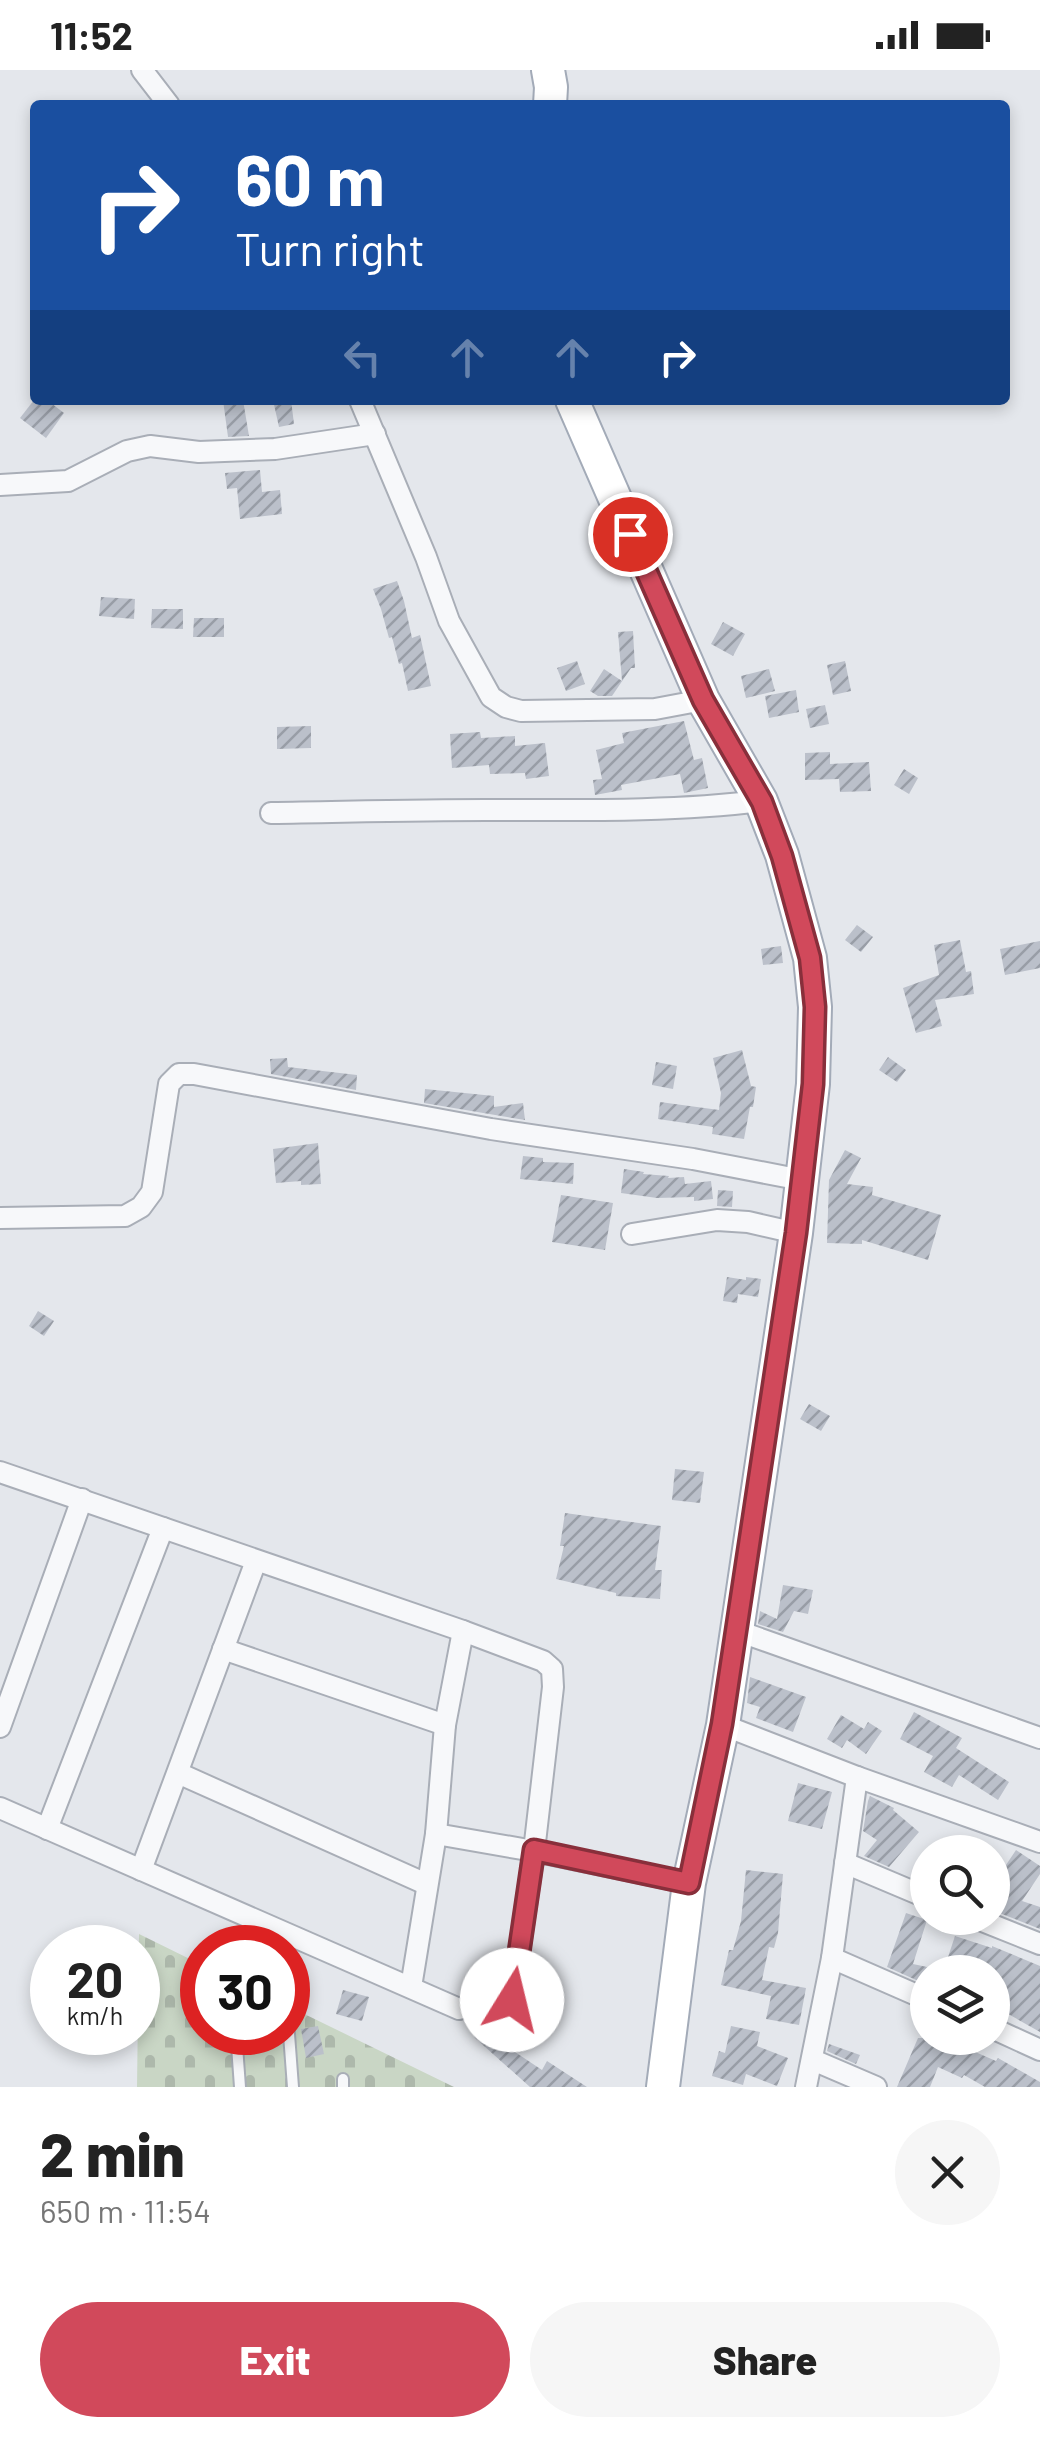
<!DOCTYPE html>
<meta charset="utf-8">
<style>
:root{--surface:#fff;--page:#f6f6f6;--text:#222;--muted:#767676;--accent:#d1495b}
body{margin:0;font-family:Barlow,sans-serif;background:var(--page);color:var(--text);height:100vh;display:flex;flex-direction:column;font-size:38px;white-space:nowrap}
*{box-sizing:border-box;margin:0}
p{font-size:32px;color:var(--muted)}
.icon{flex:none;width:55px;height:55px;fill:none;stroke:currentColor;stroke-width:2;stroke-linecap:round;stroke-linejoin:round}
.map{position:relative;height:2017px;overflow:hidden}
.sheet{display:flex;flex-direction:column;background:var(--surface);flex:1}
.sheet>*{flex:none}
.banner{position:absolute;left:30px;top:30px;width:980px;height:305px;border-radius:10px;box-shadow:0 5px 15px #0003;background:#1a4fa0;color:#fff;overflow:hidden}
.controls{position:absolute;left:910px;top:1765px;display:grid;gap:20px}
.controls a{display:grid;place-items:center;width:100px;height:100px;border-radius:50%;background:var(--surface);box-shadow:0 5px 15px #0003;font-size:50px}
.speed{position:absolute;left:30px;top:1855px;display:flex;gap:20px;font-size:50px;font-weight:700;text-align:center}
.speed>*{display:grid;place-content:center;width:130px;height:130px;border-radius:50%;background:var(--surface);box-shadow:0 5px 15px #0003;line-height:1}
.speed small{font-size:25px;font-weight:400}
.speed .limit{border:15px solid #d22;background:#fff;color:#111}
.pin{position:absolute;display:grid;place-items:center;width:85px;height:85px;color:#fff;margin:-42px;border:5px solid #fff;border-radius:50%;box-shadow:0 2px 10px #0007}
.me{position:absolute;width:110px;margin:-55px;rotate:9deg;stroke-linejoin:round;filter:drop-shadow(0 0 8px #0008)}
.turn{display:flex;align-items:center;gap:35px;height:210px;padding:0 40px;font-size:45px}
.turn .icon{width:130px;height:130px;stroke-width:2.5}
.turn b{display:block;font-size:70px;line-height:85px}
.lanes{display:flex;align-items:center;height:95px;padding:0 40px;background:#0003;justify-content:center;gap:50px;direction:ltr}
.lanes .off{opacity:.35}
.round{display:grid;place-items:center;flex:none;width:105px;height:105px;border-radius:52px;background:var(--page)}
.headline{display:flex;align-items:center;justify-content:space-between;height:170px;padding:0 40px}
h1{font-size:60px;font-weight:800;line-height:75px}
.button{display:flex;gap:20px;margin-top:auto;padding:20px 40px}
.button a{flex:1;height:115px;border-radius:60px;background:var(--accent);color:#fff;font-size:40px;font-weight:800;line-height:115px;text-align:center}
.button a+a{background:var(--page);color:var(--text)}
.status{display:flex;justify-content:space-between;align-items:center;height:70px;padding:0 50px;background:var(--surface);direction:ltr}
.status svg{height:28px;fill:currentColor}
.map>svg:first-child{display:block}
.cemetery{fill:url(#cemetery-stones)}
.building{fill:url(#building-hatch)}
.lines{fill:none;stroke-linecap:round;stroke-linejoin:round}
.service-casing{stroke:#a9aeb7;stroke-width:14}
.minor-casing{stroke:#a9aeb7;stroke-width:24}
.primary-casing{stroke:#a3abb8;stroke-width:36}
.service{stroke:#f7f8fa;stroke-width:10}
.minor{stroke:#f7f8fa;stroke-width:20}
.primary{stroke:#fff;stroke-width:32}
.route-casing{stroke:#882f3b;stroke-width:25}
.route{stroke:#d1495b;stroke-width:18}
</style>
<div class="status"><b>11:52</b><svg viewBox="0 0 49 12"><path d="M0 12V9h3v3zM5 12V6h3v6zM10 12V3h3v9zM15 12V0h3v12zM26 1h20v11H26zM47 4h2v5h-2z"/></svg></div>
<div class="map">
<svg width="1040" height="2017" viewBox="0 0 1040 2017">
<defs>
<pattern id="cemetery-stones" width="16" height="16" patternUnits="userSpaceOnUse" patternTransform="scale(2.5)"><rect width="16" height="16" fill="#c9d6c5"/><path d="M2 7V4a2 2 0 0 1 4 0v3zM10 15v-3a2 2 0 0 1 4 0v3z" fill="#adb8ab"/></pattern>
<pattern id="building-hatch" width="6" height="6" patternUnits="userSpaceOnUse" patternTransform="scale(2.5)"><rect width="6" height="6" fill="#bbc0ca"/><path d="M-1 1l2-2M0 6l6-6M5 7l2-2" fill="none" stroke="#989da6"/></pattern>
</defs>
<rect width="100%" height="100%" fill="#e4e7ec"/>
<polygon class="cemetery" points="139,1864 202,1895 202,1962 288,1962 288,1936 454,2017 137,2017"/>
<g class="building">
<polygon points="34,330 47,330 64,343 46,368 20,348"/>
<polygon points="223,330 243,330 249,366 228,367"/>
<polygon points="273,330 291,330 294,354 279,357"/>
<polygon points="260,400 262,422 280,420 282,444 240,449 237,418 227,419 225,403"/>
<polygon points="397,511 404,531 412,568 420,565 431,616 408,621 402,593 399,594 392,567 389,568 381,539 373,519"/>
<polygon points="101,527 135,529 134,549 99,546"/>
<polygon points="152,539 183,539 183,559 151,558"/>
<polygon points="194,548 224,548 224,567 193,567"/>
<polygon points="723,552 745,564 733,586 711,574"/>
<polygon points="633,561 635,598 631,598 612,626 598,626 590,621 604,599 622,611 618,562"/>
<polygon points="577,591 585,614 566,621 557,598"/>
<polygon points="845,591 851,621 833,625 827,595"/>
<polygon points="769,599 775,621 746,628 741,606"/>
<polygon points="796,620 799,642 769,648 765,626"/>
<polygon points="825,635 829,654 810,658 806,639"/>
<polygon points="684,651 694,690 702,688 708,718 684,723 680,704 621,715 622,720 595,725 593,710 602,709 596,680 624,673 622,663"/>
<polygon points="311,656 311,678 277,679 277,657"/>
<polygon points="480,662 481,668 515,666 515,676 545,673 549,706 526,709 525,703 490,704 489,695 452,698 450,664"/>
<polygon points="830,682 830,694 869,692 871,721 840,722 839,709 805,710 805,683"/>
<polygon points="904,699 918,708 909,724 894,715"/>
<polygon points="857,855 873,867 861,882 845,870"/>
<polygon points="960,870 966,902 971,901 974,924 935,930 942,956 916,963 903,918 939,905 934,875"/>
<polygon points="1040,871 1040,898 1005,905 1000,879"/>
<polygon points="781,876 783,893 763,895 761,879"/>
<polygon points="742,980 751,1016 756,1017 753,1037 750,1037 744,1069 712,1064 713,1057 658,1049 660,1032 719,1040 721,1023 713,988"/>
<polygon points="888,987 906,1000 897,1012 879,1000"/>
<polygon points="287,988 288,997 357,1005 356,1020 271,1004 270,989"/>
<polygon points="656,992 677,996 673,1019 652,1015"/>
<polygon points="425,1019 494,1026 494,1037 523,1033 525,1050 424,1033"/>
<polygon points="318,1073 321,1114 301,1115 301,1111 276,1113 273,1079"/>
<polygon points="845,1080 861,1088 847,1114 873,1117 872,1125 941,1145 928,1190 862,1170 862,1174 827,1173 829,1110"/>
<polygon points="523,1086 543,1088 543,1092 574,1093 573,1114 520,1109"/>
<polygon points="624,1099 644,1102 643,1104 669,1106 668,1108 684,1107 685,1114 711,1111 713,1129 694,1131 694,1127 657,1128 621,1123"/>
<polygon points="718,1120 733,1121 732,1137 717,1136"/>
<polygon points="561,1125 613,1133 605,1180 552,1172"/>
<polygon points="727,1207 746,1210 746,1207 761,1209 758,1227 738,1224 737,1233 723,1231"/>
<polygon points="38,1241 54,1251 44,1266 29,1256"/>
<polygon points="809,1334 830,1346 821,1361 800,1349"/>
<polygon points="675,1399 704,1402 700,1433 672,1430"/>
<polygon points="565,1443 661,1456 655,1500 662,1500 660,1529 616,1526 616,1523 556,1509 564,1476 560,1476"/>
<polygon points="783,1515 813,1520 808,1544 794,1541 783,1562 758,1554 760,1541 777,1549"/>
<polygon points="750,1607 806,1627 793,1662 756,1648 760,1637 747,1633"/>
<polygon points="914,1642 962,1668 956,1678 1009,1712 998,1730 959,1705 952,1717 924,1702 933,1686 900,1669"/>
<polygon points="841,1645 864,1659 868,1652 882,1661 866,1684 847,1670 842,1678 827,1669"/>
<polygon points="798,1713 832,1722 822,1759 788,1751"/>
<polygon points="870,1726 894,1738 893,1740 919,1762 889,1797 864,1786 877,1770 863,1761 868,1731"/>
<polygon points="1016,1780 1040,1796 1040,1804 1022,1831 1040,1837 1040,1859 992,1840 992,1816"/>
<polygon points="746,1800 783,1804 778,1863 774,1878 769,1877 762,1910 806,1918 799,1955 766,1949 771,1926 721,1915 729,1880 733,1880 741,1851"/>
<polygon points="906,1843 927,1850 913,1894 927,1897 923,1913 887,1897"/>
<polygon points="955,1866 992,1878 992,1876 1040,1896 1040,1962 1003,1941 1001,1947 992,1944 992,1902 954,1902 944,1899"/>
<polygon points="343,1920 369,1927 362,1951 336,1944"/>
<polygon points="490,1950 515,1972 509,1978 542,2000 547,1991 587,2017 530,2017 474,1967"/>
<polygon points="318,1956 324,1984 306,1988 301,1959"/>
<polygon points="731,1956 760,1962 757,1976 788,1988 777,2016 746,2004 743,2015 712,2006 719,1981 725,1983"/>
<polygon points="918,1968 943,1968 996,1991 998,1988 1040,2012 1040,2017 985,2017 964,2005 962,2008 938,1997 930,2017 897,2017"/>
<polygon points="829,1974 860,1985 856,1994 827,1981"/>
</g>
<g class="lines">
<g class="service-casing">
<g id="service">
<polyline points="288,1951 293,2017"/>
<polyline points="236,1962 240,2017"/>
<polyline points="343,2009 343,2017"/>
</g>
</g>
<g class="minor-casing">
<g id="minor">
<polyline points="142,0 169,35"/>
<polyline points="360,330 426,487 449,551 491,627 506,637 521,641 655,639 703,630"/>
<polyline points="0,415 68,411 127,381 150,376 199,382 275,379 375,364"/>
<path d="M271,743C343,742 414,740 486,740C578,740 670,742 761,731"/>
<polyline points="0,1148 125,1146 141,1137 152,1122 169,1014 179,1004 194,1004 491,1059 693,1089 802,1110"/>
<polyline points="632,1164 717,1150 748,1152 796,1163"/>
<polyline points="0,1402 463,1561 543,1591 552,1599 553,1617 534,1781 512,1930"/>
<polyline points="738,1561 1040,1668"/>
<polyline points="223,1579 445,1655"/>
<polyline points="723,1655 857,1707 1040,1772"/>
<polyline points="0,1657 82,1429"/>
<polyline points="178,1703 426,1814"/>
<polyline points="0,1738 459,1939"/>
<polyline points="47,1759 163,1458"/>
<polyline points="436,1764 534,1781 689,1813"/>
<polyline points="845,1793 928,1828"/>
<polyline points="141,1800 256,1491"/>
<polyline points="975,1848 1040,1874"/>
<polyline points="832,1888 928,1930"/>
<polyline points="411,1917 436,1764 445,1655 463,1561"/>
<polyline points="992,1958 1040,1980"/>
<polyline points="813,1990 876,2017"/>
<polyline points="806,2017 832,1888 857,1707"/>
</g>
</g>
<g class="primary-casing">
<g id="primary">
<polyline points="548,0 551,17 550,35"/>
<polyline points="572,330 703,630 761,731 782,785 810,888 815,937 813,1014 796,1163 723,1655 689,1813 663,2017"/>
</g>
</g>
<use href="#service" class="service"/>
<use href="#minor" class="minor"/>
<use href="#primary" class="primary"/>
</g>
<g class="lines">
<g class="route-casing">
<polyline id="route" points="512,1930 534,1780 689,1813 722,1654 796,1163 813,1014 815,937 810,888 782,786 762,732 703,630 630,464"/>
</g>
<use href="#route" class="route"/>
</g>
</svg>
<div class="controls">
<a><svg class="icon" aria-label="search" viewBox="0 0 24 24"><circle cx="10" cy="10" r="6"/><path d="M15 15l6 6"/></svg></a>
<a><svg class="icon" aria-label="layers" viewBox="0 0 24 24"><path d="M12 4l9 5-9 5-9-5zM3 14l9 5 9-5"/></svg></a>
</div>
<div class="speed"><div>20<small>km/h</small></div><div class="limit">30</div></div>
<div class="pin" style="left:630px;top:464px;background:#d93025"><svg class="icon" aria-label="arrive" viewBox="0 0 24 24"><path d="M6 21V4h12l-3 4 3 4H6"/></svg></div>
<svg class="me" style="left:512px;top:1930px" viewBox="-20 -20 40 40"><circle r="19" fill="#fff"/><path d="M0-13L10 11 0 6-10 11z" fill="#d1495b"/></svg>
<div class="banner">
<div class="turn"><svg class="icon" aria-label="right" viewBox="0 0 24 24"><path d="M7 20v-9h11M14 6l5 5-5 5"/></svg><div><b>60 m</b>Turn right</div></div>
<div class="lanes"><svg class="icon off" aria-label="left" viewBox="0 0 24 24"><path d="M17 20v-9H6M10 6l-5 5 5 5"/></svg><svg class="icon off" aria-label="ahead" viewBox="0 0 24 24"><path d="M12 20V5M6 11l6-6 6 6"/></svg><svg class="icon off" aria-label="ahead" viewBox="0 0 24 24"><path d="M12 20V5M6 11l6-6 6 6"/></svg><svg class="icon" aria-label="right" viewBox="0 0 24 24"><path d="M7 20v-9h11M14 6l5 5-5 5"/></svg></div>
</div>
</div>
<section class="sheet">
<div class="headline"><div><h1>2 min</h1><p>650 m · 11:54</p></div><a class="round"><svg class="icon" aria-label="close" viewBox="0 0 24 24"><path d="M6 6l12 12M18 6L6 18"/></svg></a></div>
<div class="button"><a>Exit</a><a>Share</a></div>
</section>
